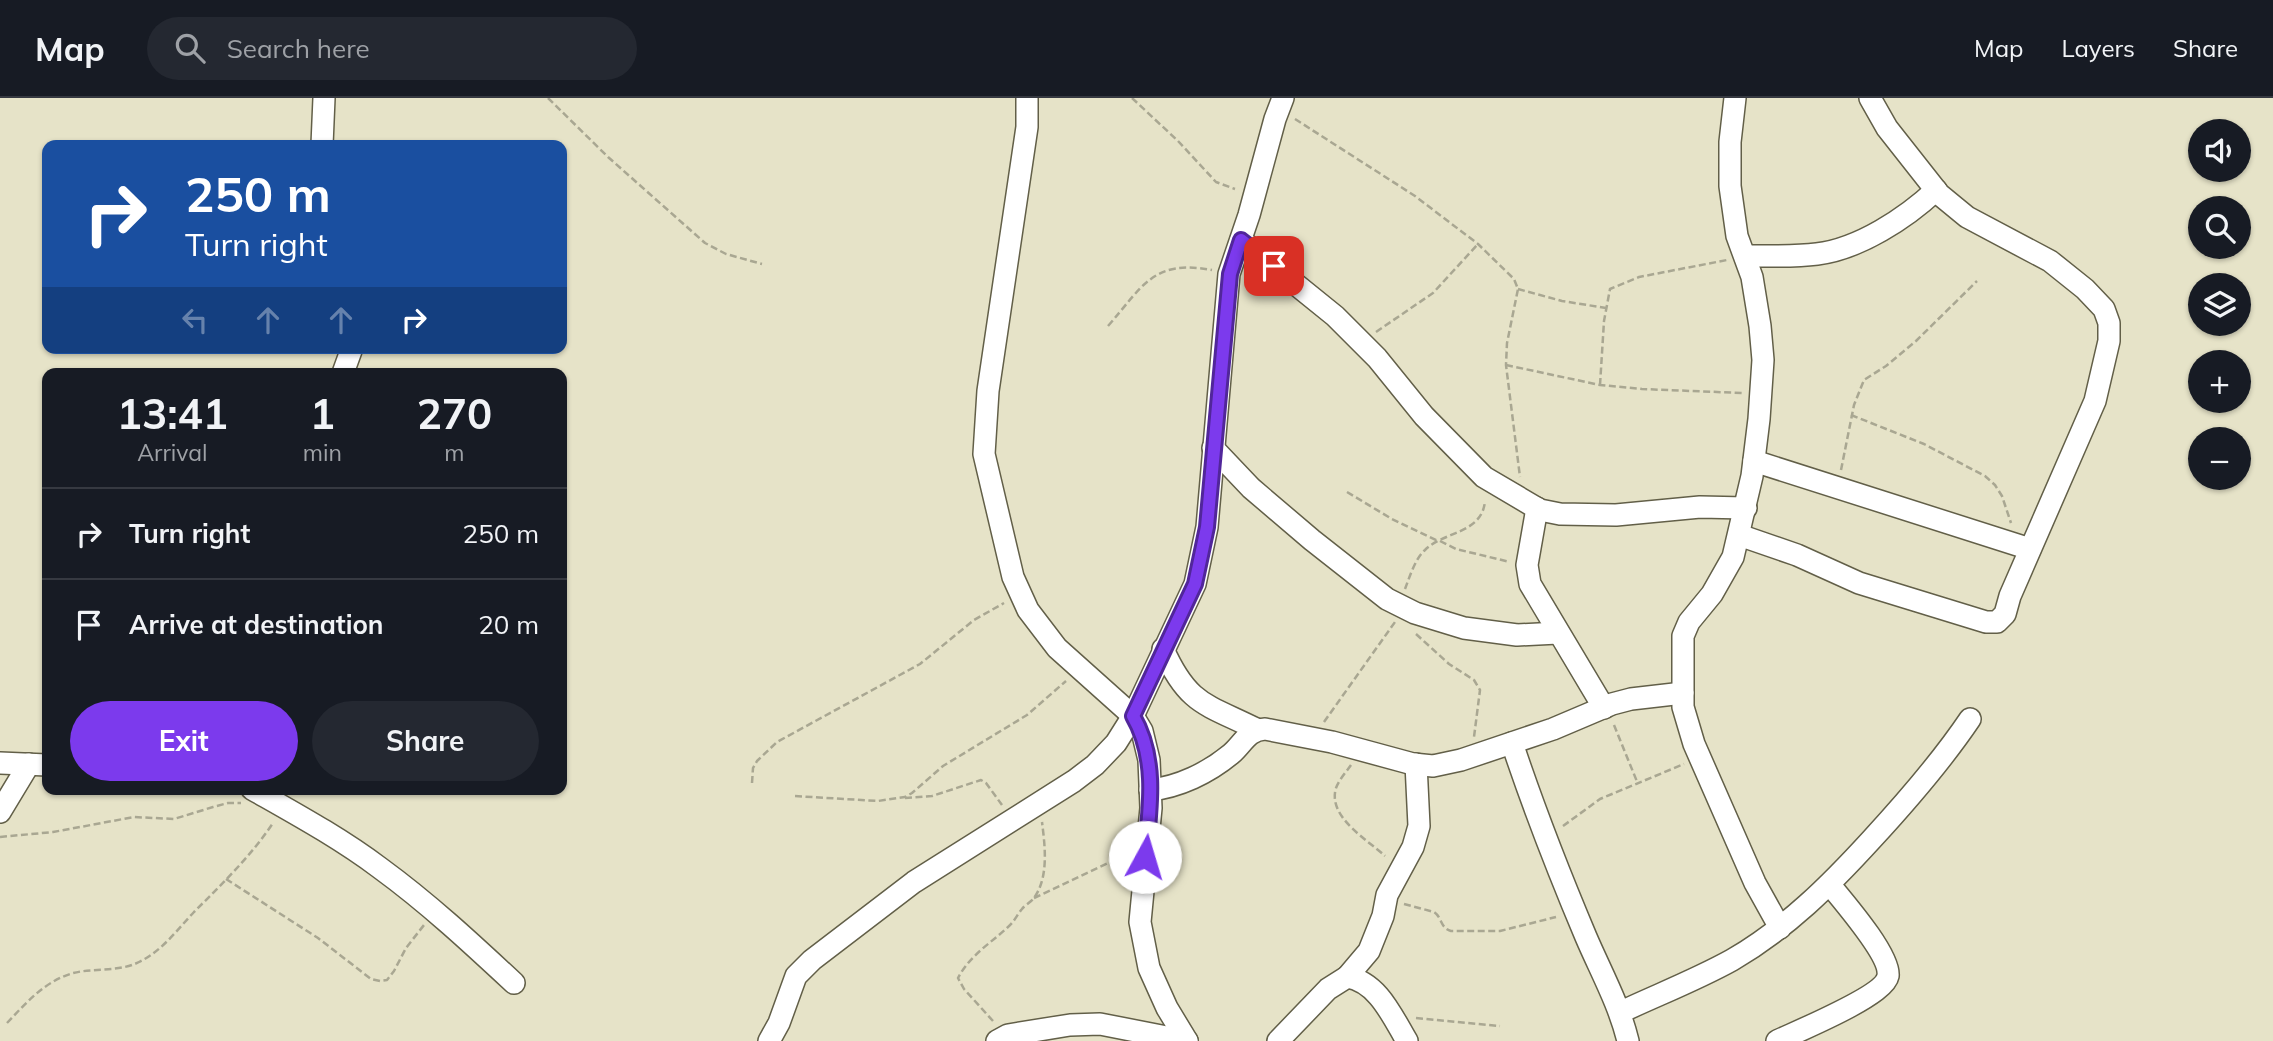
<!DOCTYPE html>
<meta charset="utf-8">
<style>
:root{--surface:#171b24;--page:#242831;--text:#f1f3f6;--muted:#9ea1a6;--line:#363941;--accent:#7c3aed}
body{margin:0;font-family:Mulish,sans-serif;background:var(--page);color:var(--text);height:100vh;display:flex;flex-direction:column;font-size:26px;white-space:nowrap}
*{box-sizing:border-box;margin:0}
p{font-size:23px;color:var(--muted)}
.icon{flex:none;width:38px;height:38px;fill:none;stroke:currentColor;stroke-width:2;stroke-linecap:round;stroke-linejoin:round}
.map{position:relative;flex:1;overflow:hidden}
.sheet{position:absolute;left:42px;top:270px;width:525px;height:427px;display:flex;flex-direction:column;background:var(--surface);border-radius:14px;box-shadow:0 2px 5px #0004}
.sheet>*{flex:none}
.banner{position:absolute;left:42px;top:42px;width:525px;height:214px;border-radius:14px;box-shadow:0 2px 5px #0004;background:#1a4fa0;color:#fff;overflow:hidden}
.controls{position:absolute;left:2188px;top:21px;display:grid;gap:14px}
.controls a{display:grid;place-items:center;width:63px;height:63px;border-radius:50%;background:var(--surface);box-shadow:0 2px 5px #0004;font-size:35px}
.pin{position:absolute;display:grid;place-items:center;width:60px;height:60px;color:#fff;margin:-30px;border-radius:14px;box-shadow:0 4px 10px #0006}
.me{position:absolute;width:77px;margin:-38px;rotate:6deg;stroke-linejoin:round;filter:drop-shadow(0 0 5px #0008)}
.turn{display:flex;align-items:center;gap:24px;height:147px;padding:0 28px;font-size:32px}
.turn .icon{width:91px;height:91px;stroke-width:2.5}
.turn b{display:block;font-size:49px;line-height:60px}
.lanes{display:flex;align-items:center;height:66px;padding:0 28px;background:#0003;justify-content:center;gap:35px;direction:ltr}
.lanes .off{opacity:.35}
.eta{display:flex;justify-content:space-evenly;align-items:center;height:119px;text-align:center}
.eta b{font-size:42px;font-weight:700;line-height:49px}
.button{display:flex;gap:14px;margin-top:auto;padding:14px 28px}
.button a{flex:1;height:80px;border-radius:42px;background:var(--accent);color:#fff;font-size:28px;font-weight:700;line-height:80px;text-align:center}
.button a+a{background:var(--page);color:var(--text)}
ul{padding:0;list-style:none}
li{display:flex;align-items:center;gap:21px;height:91px;padding:0 28px;border-top:2px solid var(--line)}
li div{flex:1}
li b{display:block;font-size:26px}
li em{font-style:normal}
header{display:flex;align-items:center;gap:42px;box-sizing:border-box;height:98px;padding:0 35px;background:var(--surface);border-bottom:2px solid var(--line)}
header strong{font-size:33px}
nav{display:flex;gap:38px;margin-inline-start:auto;font-size:24px}
.search{width:490px;height:63px;background:var(--page);display:flex;align-items:center;gap:18px;box-sizing:border-box;padding:0 24px;border-radius:38px;color:var(--muted);font-size:26px}
.map>svg:first-child{display:block}
.lines{fill:none;stroke-linecap:round;stroke-linejoin:round}
.minor-casing{stroke:#625f48;stroke-width:24}
.path{stroke:#a9a792;stroke-width:2.5;stroke-dasharray:7 3.5;stroke-linecap:butt}
.minor{stroke:#fff;stroke-width:21}
.route-casing{stroke:#51269a;stroke-width:18}
.route{stroke:#7c3aed;stroke-width:12}
</style>
<header>
<strong>Map</strong>
<div class="search"><svg class="icon" aria-label="search" viewBox="0 0 24 24"><circle cx="10" cy="10" r="6"/><path d="M15 15l6 6"/></svg>Search here</div>
<nav><a>Map</a><a>Layers</a><a>Share</a></nav>
</header>
<div class="map">
<svg width="2273" height="943" viewBox="0 0 2273 943">
<rect width="100%" height="100%" fill="#e6e3c8"/>
<g class="lines">
<g class="minor-casing">
<g id="minor">
<polyline points="1027,0 1027,29 988,293 984,356 1013,479 1028,512 1057,550 1133,618 1142,633 1149,662 1151,710 1140,824 1149,870 1167,910 1187,943"/>
<polyline points="1735,0 1730,44 1730,88 1737,138 1752,179 1760,228 1763,262 1759,321 1752,378 1733,459 1712,496 1689,524 1683,538 1683,609 1694,646 1755,785 1780,830"/>
<polyline points="322,47 324,0"/>
<polyline points="1241,142 1335,218 1377,260 1424,318 1484,379 1540,412 1560,416 1616,417 1700,409 1746,410"/>
<path d="M1746,158C1769,158 1794,159 1817,156C1859,151 1906,120 1936,92"/>
<polyline points="343,275 352,250"/>
<polyline points="1213,350 1251,390 1312,442 1387,501 1415,515 1464,530 1517,537 1558,535"/>
<polyline points="1754,363 2030,451"/>
<polyline points="1537,410 1527,467 1530,486 1604,610"/>
<polyline points="1739,437 1797,457 1859,485 1986,524 1997,524 2005,516 2010,498 2095,303 2109,243 2109,225 2104,211 2085,191 2050,163 1967,119 1939,96 1887,30 1870,0"/>
<path d="M1163,551C1188,607 1206,606 1256,631"/>
<path d="M1512,645C1534,711 1559,775 1586,839C1601,874 1619,906 1628,943"/>
<polyline points="0,665 47,667"/>
<path d="M252,691C296,716 340,740 380,770C428,805 471,845 514,885"/>
<path d="M1150,692C1179,689 1208,675 1231,656C1243,646 1247,632 1265,631L1332,644L1413,666L1433,668L1461,662L1553,631L1612,606L1631,601L1683,595"/>
<polyline points="0,714 29,666"/>
<polyline points="1347,879 1369,853 1383,818 1387,797 1413,749 1419,728 1416,666"/>
<path d="M1621,914C1657,897 1696,882 1732,862C1787,830 1830,787 1872,741C1907,703 1941,664 1970,621"/>
<polyline points="769,943 779,925 796,878 812,862 914,784 1074,683 1095,667 1116,645 1133,618 1195,486 1207,429 1229,176 1249,117 1275,21 1283,0"/>
<polyline points="997,943 1008,937 1070,927 1100,926 1187,943"/>
<path d="M1278,943L1328,891L1347,879C1378,884 1392,918 1407,943"/>
<path d="M1777,943C1798,933 1884,898 1888,878C1891,858 1843,803 1830,787"/>
</g>
</g>
<g class="path">
<polyline points="548,0 608,59 705,145 726,156 762,166"/>
<polyline points="1132,0 1178,43 1216,84 1235,91"/>
<polyline points="1295,21 1415,98 1478,146 1514,181 1518,191 1507,245 1506,267 1520,379"/>
<polyline points="1518,191 1562,203 1606,210"/>
<path d="M1108,228C1143,188 1153,161 1212,172"/>
<polyline points="1376,234 1433,195 1478,146"/>
<polyline points="1506,267 1600,287 1642,291 1742,295"/>
<polyline points="1600,287 1604,223 1610,191 1639,179 1727,162"/>
<polyline points="1851,317 1924,346 1985,378 1995,387 2002,398 2011,425"/>
<polyline points="1841,372 1854,307 1864,282 1886,268 1916,243 1977,183"/>
<polyline points="1347,394 1392,421 1438,443"/>
<polyline points="1440,443 1456,451 1510,464"/>
<path d="M1405,491C1410,478 1415,461 1425,452C1444,433 1482,436 1485,403"/>
<polyline points="1416,536 1449,566 1474,582 1480,592 1474,639"/>
<polyline points="1324,624 1395,524"/>
<polyline points="1614,627 1638,686"/>
<path d="M1351,667C1346,674 1339,682 1336,690C1327,719 1368,742 1385,758"/>
<polyline points="752,685 753,670 757,663 777,644 920,566 974,522 1004,505"/>
<polyline points="795,698 878,703 905,699 912,695 943,668 1027,617 1066,583"/>
<polyline points="905,700 932,698 981,682 986,685 1002,707"/>
<polyline points="1563,728 1600,701 1684,666"/>
<polyline points="0,739 53,734 134,719 174,721 213,709 228,705 241,705"/>
<polyline points="226,781 318,840 371,881 380,883 387,882 394,873 406,850 424,827"/>
<polyline points="1034,800 1108,765 1127,760"/>
<path d="M1404,806L1434,814C1442,819 1440,830 1451,833H1500L1556,819"/>
<polyline points="1416,920 1500,928"/>
<path d="M993,923L964,891L958,880C970,857 991,845 1008,829C1014,824 1017,817 1022,811C1025,807 1031,804 1034,800C1049,779 1045,748 1042,724"/>
<path d="M7,925C26,905 43,885 70,876C92,869 117,875 139,864C162,853 177,832 194,814C222,786 251,758 273,725"/>
</g>
<use href="#minor" class="minor"/>
</g>
<g class="lines">
<g class="route-casing">
<path id="route" d="M1145,759C1150,712 1158,661 1133,618L1195,486L1207,429L1230,176L1241,142L1274,168"/>
</g>
<use href="#route" class="route"/>
</g>
</svg>
<div class="controls">
<a><svg class="icon" aria-label="sound" viewBox="0 0 24 24"><path d="M4 9h4l5-4v14l-5-4H4zM17 9q2 3 0 6"/></svg></a>
<a><svg class="icon" aria-label="search" viewBox="0 0 24 24"><circle cx="10" cy="10" r="6"/><path d="M15 15l6 6"/></svg></a>
<a><svg class="icon" aria-label="layers" viewBox="0 0 24 24"><path d="M12 4l9 5-9 5-9-5zM3 14l9 5 9-5"/></svg></a>
<a>+</a>
<a>−</a>
</div>
<div class="pin" style="left:1274px;top:168px;background:#d93025"><svg class="icon" aria-label="arrive" viewBox="0 0 24 24"><path d="M6 21V4h12l-3 4 3 4H6"/></svg></div>
<svg class="me" style="left:1145px;top:759px" viewBox="-20 -20 40 40"><circle r="19" fill="#fff"/><path d="M0-13L10 11 0 6-10 11z" fill="#7c3aed"/></svg>
<div class="banner">
<div class="turn"><svg class="icon" aria-label="right" viewBox="0 0 24 24"><path d="M7 20v-9h11M14 6l5 5-5 5"/></svg><div><b>250 m</b>Turn right</div></div>
<div class="lanes"><svg class="icon off" aria-label="left" viewBox="0 0 24 24"><path d="M17 20v-9H6M10 6l-5 5 5 5"/></svg><svg class="icon off" aria-label="ahead" viewBox="0 0 24 24"><path d="M12 20V5M6 11l6-6 6 6"/></svg><svg class="icon off" aria-label="ahead" viewBox="0 0 24 24"><path d="M12 20V5M6 11l6-6 6 6"/></svg><svg class="icon" aria-label="right" viewBox="0 0 24 24"><path d="M7 20v-9h11M14 6l5 5-5 5"/></svg></div>
</div>
<section class="sheet">
<div class="eta">
<div><b>13:41</b><p>Arrival</p></div>
<div><b>1</b><p>min</p></div>
<div><b>270</b><p>m</p></div>
</div>
<ul>
<li><svg class="icon" aria-label="right" viewBox="0 0 24 24"><path d="M7 20v-9h11M14 6l5 5-5 5"/></svg><div><b>Turn right</b></div><em>250 m</em></li>
<li><svg class="icon" aria-label="arrive" viewBox="0 0 24 24"><path d="M6 21V4h12l-3 4 3 4H6"/></svg><div><b>Arrive at destination</b></div><em>20 m</em></li>
</ul>
<div class="button"><a>Exit</a><a>Share</a></div>
</section>
</div>
